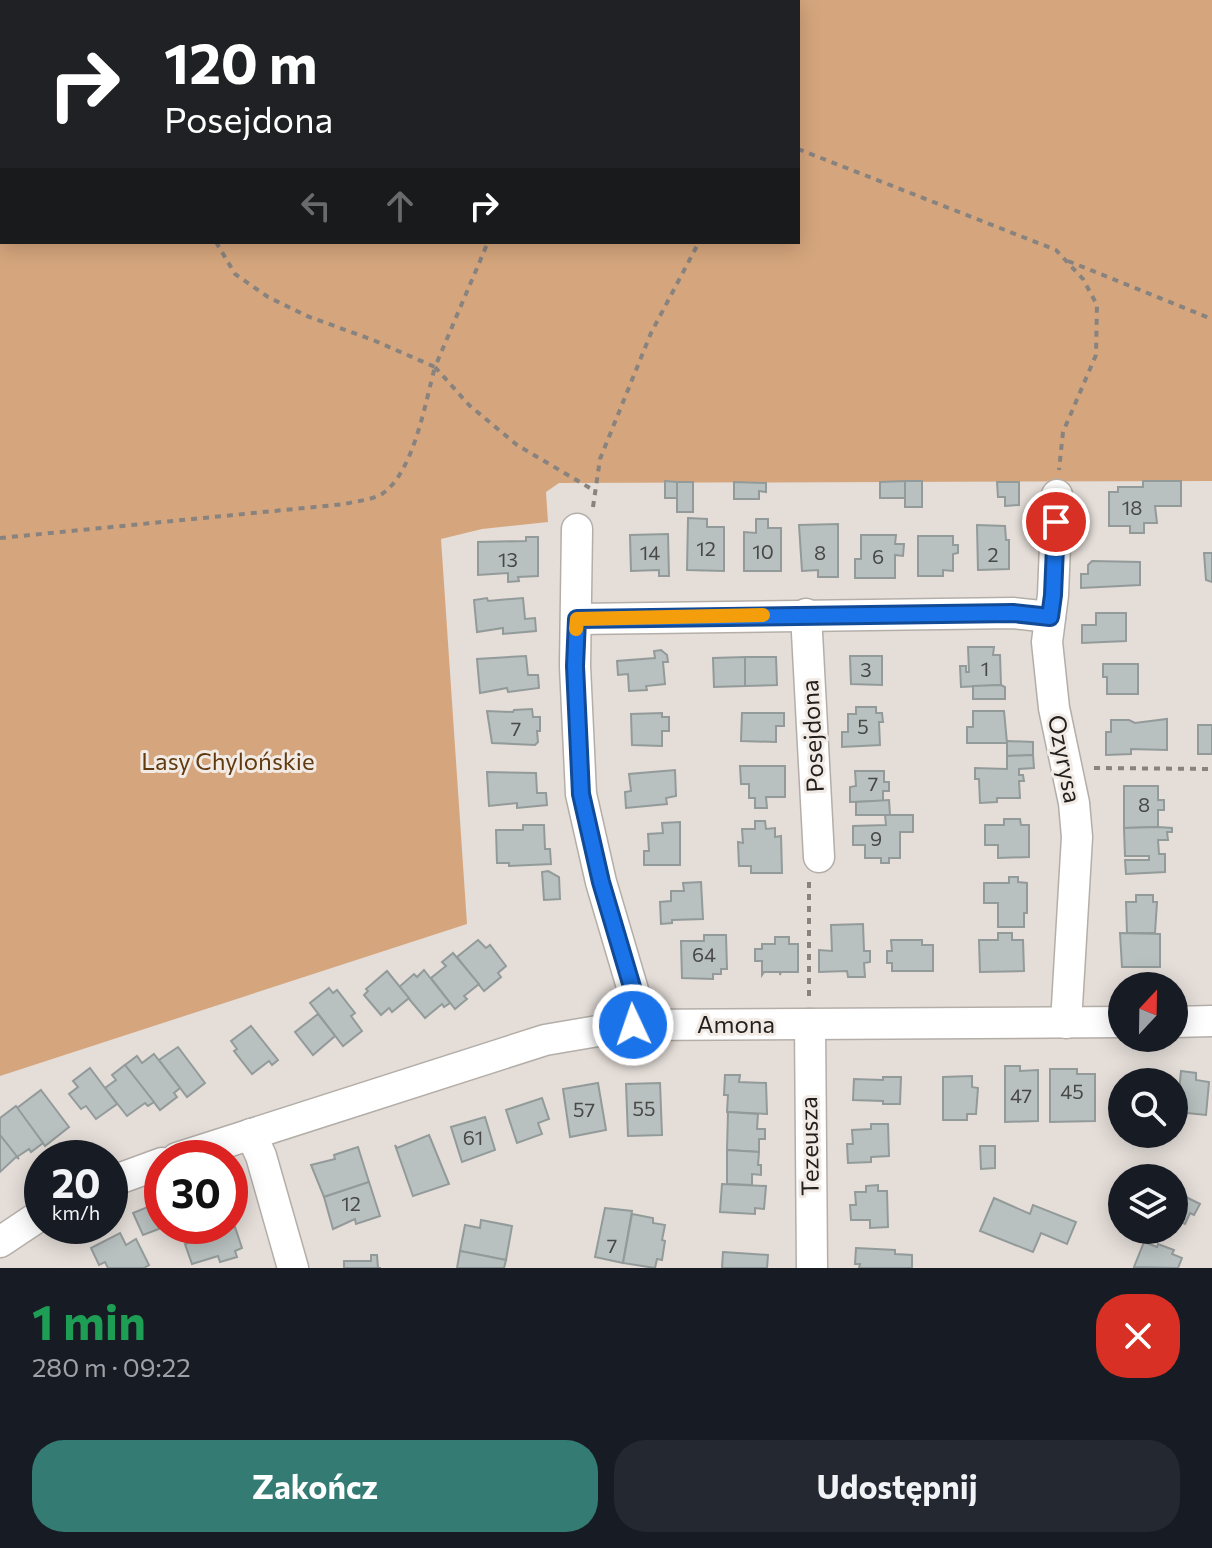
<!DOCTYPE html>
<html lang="pl">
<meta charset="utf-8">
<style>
:root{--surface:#171b24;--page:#242831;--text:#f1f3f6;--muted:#9ea1a6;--accent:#347b74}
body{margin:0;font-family:Commissioner,sans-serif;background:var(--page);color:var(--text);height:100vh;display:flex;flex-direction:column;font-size:30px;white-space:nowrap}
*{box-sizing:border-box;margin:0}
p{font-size:26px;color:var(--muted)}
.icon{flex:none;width:44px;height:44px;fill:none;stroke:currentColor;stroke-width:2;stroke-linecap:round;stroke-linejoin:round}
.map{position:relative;height:1268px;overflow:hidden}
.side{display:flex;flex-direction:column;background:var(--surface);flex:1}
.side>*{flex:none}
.top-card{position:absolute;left:0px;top:0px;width:800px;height:244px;box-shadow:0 4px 20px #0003;background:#202124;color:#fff;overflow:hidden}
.needle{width:52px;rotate:22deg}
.fabs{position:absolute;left:1108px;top:972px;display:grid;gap:16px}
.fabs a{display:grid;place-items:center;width:80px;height:80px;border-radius:50%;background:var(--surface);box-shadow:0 4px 20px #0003;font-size:40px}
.speed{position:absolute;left:24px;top:1140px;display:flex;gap:16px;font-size:40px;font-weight:700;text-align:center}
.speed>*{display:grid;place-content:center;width:104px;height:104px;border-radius:50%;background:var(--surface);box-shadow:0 4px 20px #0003;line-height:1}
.speed small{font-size:20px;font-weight:400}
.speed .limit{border:12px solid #d22;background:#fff;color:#111}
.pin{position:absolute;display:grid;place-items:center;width:68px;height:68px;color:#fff;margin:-34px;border:4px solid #fff;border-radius:50%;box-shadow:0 2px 8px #0007}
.me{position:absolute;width:88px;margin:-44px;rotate:357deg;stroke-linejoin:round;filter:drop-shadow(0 0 6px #0008)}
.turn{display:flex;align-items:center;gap:28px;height:168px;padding:0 32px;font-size:36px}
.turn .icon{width:104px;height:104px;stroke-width:2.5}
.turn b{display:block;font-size:56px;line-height:68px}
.lanes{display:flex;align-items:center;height:76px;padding:0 32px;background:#0003;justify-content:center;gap:40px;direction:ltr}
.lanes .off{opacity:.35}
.round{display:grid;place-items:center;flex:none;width:84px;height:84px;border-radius:32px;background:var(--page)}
.head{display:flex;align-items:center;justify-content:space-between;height:136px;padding:0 32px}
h1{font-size:48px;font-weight:700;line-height:60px;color:#1e9e55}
.action{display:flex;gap:16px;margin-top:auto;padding:16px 32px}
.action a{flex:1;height:92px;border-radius:32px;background:var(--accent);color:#fff;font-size:32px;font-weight:700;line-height:92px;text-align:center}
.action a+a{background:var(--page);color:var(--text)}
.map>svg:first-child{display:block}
.green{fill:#d5a67d;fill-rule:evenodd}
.building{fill:#b9c1c0;stroke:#939b9a;stroke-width:2}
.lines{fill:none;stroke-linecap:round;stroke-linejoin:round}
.minor-casing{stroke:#b4aea9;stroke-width:33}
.path{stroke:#88837f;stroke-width:4;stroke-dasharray:6 6;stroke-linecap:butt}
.minor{stroke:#fff;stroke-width:30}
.route-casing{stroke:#114b97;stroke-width:20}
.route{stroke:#1a73e8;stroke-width:14}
.slow{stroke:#f59e0b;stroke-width:14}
.labels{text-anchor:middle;stroke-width:6;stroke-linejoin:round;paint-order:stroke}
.number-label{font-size:20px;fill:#484846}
.street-label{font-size:24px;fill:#221f1d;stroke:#f1eae5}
.park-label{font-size:24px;fill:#613a0f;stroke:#f1eae5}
</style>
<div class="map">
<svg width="1212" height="1268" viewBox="0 0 1212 1268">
<rect width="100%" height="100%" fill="#e4ddd8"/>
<path class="green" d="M0,0H1212V481L559,483L546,492L548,522L482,529L441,539L467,924L0,1076ZM2,2H798V242H2Z"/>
<g class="building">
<polygon points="665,481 677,482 677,498 665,498"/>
<polygon points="905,481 905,498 880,498 880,482"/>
<rect x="905" y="481" width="17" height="26"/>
<polygon points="1143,481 1181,481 1181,506 1155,506 1157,523 1144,523 1144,533 1130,533 1130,526 1109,526 1109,492 1118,492 1118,487 1143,487"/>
<rect x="677" y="482" width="16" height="30"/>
<polygon points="734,482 766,483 766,492 759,491 759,499 734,499"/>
<polygon points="997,482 1019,482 1019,505 1005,506 1005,497 998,497"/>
<polygon points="688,518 707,519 707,527 724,527 724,571 687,570"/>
<polygon points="756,519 768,519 768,528 781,528 781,571 744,571 744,532 756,533"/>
<polygon points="838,524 838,577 818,577 818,570 802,571 799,525"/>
<polygon points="977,525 1005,526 1006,540 1009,540 1009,569 978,570"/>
<polygon points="668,534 669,576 659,576 659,570 631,571 630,535"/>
<polygon points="861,535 896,535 895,544 904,544 903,556 895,555 895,578 855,578 855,559 861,559"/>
<polygon points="918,536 953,536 953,545 958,545 958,553 953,554 953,571 943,570 943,576 918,576"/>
<polygon points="526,537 538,537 538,576 518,577 519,581 508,582 508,573 478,575 478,542 526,541"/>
<polygon points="1204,553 1212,553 1212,582 1206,580"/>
<polygon points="1092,561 1140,562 1140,585 1081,588 1081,574 1088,574 1088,565"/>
<polygon points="487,598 488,601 523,598 525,619 535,618 536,631 503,634 503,628 477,632 474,600"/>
<polygon points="1096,613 1126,613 1126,641 1082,643 1082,625 1096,625"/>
<polygon points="968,647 994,647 993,655 1000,655 1001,685 961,687 960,666 966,666 966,672 969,672"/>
<polygon points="661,650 667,655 668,662 663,662 665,684 646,686 647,690 629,691 628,674 618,675 617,661 655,658 654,651"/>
<polygon points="526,656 528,675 538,675 539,688 508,692 507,688 480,693 477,659"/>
<polygon points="850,656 882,656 882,685 851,684"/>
<polygon points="745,657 745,686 714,687 713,658"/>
<polygon points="745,657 776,657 777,685 745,686"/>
<polygon points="1103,664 1138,664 1138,694 1107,694 1107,677 1103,677"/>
<polygon points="1001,685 1005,687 1005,699 973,699 973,686"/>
<polygon points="856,707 876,707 876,713 882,713 883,722 879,722 880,745 842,747 842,732 848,732 848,714 856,714"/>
<polygon points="532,709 533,717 540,717 540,731 537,731 538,742 535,745 492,743 487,711 513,712 514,710"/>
<polygon points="973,711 1004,711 1007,743 967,743 967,727 973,727"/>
<polygon points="662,713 662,717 669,717 669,731 662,731 662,746 632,745 631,714"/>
<polygon points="742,713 784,713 784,726 776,726 776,742 741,741"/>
<polygon points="1167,719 1167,750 1131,749 1131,754 1106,755 1106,732 1111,732 1111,720 1129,720 1135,723"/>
<rect x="1198" y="725" width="14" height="29"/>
<polygon points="1007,741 1033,742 1033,755 1007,756"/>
<polygon points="1033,755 1034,768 1019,769 1019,775 1023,775 1024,781 1019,781 1020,798 997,798 997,802 980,803 979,779 975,779 975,768 1007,769 1007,756"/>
<polygon points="740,766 785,766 785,797 766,797 767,808 755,808 755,798 749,798 749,784 741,784"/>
<polygon points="675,770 676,796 666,798 667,804 626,808 625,792 631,791 629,774"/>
<polygon points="855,771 884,771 884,782 889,782 889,791 883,791 883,801 850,802 850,787 856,786"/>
<polygon points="487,772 536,773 537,793 546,793 547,805 517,808 517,803 489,806"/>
<polygon points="1124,786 1158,786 1158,800 1164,800 1164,810 1158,810 1158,827 1124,828"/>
<polygon points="889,800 890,815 856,815 856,802"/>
<polygon points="885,815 913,815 913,832 900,832 900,858 889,858 889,863 881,863 881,858 865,858 865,845 853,845 853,826 886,825"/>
<polygon points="1004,819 1020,819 1021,825 1029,825 1029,857 998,858 998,845 985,845 985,825 1004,825"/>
<polygon points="755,821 765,821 766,829 775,828 775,837 781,836 782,873 751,873 751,866 739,866 738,842 743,843 742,829 755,829"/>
<polygon points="680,822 680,865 644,865 644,851 649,851 648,834 663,833 662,823"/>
<polygon points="523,825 544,825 545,849 550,849 551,864 509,866 509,863 497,863 496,830 523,830"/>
<polygon points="1158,827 1172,828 1172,832 1167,832 1168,840 1158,840 1159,854 1165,854 1165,872 1126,874 1125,860 1149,860 1149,856 1125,856 1124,828"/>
<polygon points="548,871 559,877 560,899 544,900 542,872"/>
<polygon points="1009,877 1018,877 1018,882 1027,883 1027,913 1024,913 1024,927 998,927 998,903 984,903 984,883 1009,883"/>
<polygon points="701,882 703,919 672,920 672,923 661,924 660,902 671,901 671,891 684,891 683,883"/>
<polygon points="1136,895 1153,895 1153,902 1157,902 1155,933 1127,933 1126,902 1136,902"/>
<polygon points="863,924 864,951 870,951 870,962 864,963 865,977 848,977 847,971 819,972 819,950 832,951 831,925"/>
<polygon points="998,933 1012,933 1012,940 1023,940 1024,971 980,972 979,940 998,940"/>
<polygon points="1120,933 1160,934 1160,967 1122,967"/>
<polygon points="704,935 726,935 727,969 721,969 721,974 713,974 713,979 682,978 681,941 704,941"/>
<polygon points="775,937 789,937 789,944 798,944 798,972 781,972 780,975 780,972 764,972 762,975 762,961 755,961 755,949 762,949 762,944 775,944"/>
<polygon points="478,940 486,948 490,945 506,966 498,973 501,977 484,991 457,957"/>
<polygon points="891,940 922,940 922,945 933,945 933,971 892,971 892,963 887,963 887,951 892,951"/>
<polygon points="453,953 479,984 464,996 467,999 455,1009 431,978 446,966 442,962"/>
<polygon points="424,970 450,1003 444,1007 442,1004 425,1018 399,987 414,974 417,977"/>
<polygon points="387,971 409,998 392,1012 389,1008 381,1015 364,995 368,991 366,989"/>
<polygon points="329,988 333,993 337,990 355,1013 351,1016 362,1031 343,1046 310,1003"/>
<polygon points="318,1014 335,1036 313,1055 295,1032"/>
<polygon points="251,1026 278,1060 272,1065 269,1061 252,1074 234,1051 237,1049 231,1041"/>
<polygon points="178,1047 205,1083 187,1097 159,1060"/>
<polygon points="154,1054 180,1088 174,1093 177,1097 160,1110 125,1065 137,1056 142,1063"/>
<polygon points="125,1065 154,1102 148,1106 145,1103 127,1116 105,1088 116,1080 112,1075"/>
<polygon points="1005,1066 1020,1066 1020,1071 1038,1070 1038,1121 1005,1122"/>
<polygon points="90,1068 117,1104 96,1119 86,1106 81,1109 69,1094 78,1087 73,1081"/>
<polygon points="1050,1069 1077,1069 1077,1074 1095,1074 1095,1121 1050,1122"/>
<polygon points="1181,1071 1196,1073 1196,1080 1209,1082 1206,1115 1177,1112"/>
<polygon points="725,1075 740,1075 739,1082 766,1083 767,1114 727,1112 728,1095 724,1095"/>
<polygon points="972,1076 972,1087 978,1088 976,1114 967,1114 967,1120 943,1120 943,1077"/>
<polygon points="883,1077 901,1077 900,1104 883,1104 883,1101 853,1100 854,1079 883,1080"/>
<polygon points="598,1083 606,1130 570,1137 563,1089"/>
<polygon points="660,1083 662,1135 628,1136 626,1084"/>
<polygon points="41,1090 69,1127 45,1146 17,1108"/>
<polygon points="542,1098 549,1119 538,1123 542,1134 517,1143 506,1110"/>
<polygon points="16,1106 43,1143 31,1152 29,1149 17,1157 0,1135 0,1118"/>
<polygon points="728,1112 758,1114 757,1129 765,1129 765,1139 759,1139 759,1152 727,1150"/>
<polygon points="485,1117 495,1150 462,1162 451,1127"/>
<polygon points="871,1124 888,1124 889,1156 871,1157 871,1162 848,1163 847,1144 853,1144 852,1130 871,1129"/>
<polygon points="0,1135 19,1159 16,1157 0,1172"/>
<polygon points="429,1135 449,1184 413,1196 395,1145 397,1148"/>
<polygon points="980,1146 995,1146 995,1168 981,1169"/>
<polygon points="358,1147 369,1182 324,1197 311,1165 335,1159 334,1155"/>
<polygon points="727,1150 759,1152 758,1165 761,1165 761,1175 752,1174 752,1185 727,1184"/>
<polygon points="369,1182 380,1216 356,1224 355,1219 333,1229 324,1197"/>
<polygon points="1174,1182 1178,1184 1174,1191 1200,1204 1194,1215 1190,1213 1185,1224 1174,1219"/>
<polygon points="722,1184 766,1186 764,1209 755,1208 755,1214 720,1212"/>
<polygon points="878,1185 878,1191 887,1191 888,1227 870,1228 870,1220 851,1220 850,1205 856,1205 855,1192 866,1192 866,1186"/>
<polygon points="994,1198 1030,1214 1033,1205 1076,1222 1067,1244 1041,1233 1033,1252 980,1231"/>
<polygon points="150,1206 159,1229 143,1235 133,1213"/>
<polygon points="605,1208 632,1211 623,1263 595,1257"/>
<polygon points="230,1212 235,1227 196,1240 192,1226 230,1226"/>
<polygon points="632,1214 653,1218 653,1223 665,1225 662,1240 665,1241 662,1260 657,1259 655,1268 623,1263"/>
<polygon points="481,1220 512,1226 506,1260 460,1251 465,1225 480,1228"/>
<polygon points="235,1227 242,1248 235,1251 237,1257 220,1262 218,1256 192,1264 185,1244"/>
<polygon points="120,1233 126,1245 136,1239 149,1265 144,1268 108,1268 105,1262 99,1265 91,1248"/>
<polygon points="1144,1242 1157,1247 1158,1244 1174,1250 1172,1254 1182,1258 1178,1268 1134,1267"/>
<polygon points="856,1248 895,1250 895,1254 912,1255 912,1268 859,1268 860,1264 855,1264"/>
<polygon points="460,1251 506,1260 504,1268 457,1268"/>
<polygon points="723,1252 768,1255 767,1268 722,1268"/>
<polygon points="371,1255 377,1255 378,1268 381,1268 344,1268 344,1261 371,1261"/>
</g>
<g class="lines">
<g class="minor-casing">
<g id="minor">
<polyline points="1057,495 1053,595 1047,642 1054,708 1074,803 1077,837 1066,1023"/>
<polyline points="577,529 575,666 581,794 601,882 635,997 633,1025"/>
<polyline points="806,614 819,857"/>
<polyline points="577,619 1013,613 1050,617"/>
<polyline points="1174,1022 1212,1021"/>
<polyline points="810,1024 812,1268"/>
<polyline points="251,1134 261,1156 293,1268"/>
<polyline points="177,1158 545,1040 633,1025 1122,1022"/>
<polyline points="110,1182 162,1163"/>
<polyline points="0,1242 42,1214"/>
</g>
</g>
<g class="path">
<polyline points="108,0 109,2"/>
<polyline points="32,2 33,0"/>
<polyline points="706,2 708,0"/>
<polyline points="0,54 2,51"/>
<polyline points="798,149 1056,250 1083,279 1097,305 1096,355 1063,432 1059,470"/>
<polyline points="216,242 235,274 268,297 307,316 373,340 435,367 488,242"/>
<polyline points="1068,261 1212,319"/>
<polyline points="435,367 469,405 517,445 595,491"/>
<polyline points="593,507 600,459 651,333 699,242"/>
<path d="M0,538L345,504C356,501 372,500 382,494C414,472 425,403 435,367"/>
<polyline points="1094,768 1212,769"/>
<polyline points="809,882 809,997"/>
</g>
<use href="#minor" class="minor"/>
</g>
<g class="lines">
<g class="route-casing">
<polyline id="route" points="633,1025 635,997 601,882 581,794 575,666 577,619 1013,613 1050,617 1053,595 1056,522"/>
</g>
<use href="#route" class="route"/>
<polyline class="slow" points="576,629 577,619 763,615"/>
</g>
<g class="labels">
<g class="number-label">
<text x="1132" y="515">18</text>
<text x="706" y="556">12</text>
<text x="763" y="559">10</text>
<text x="650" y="560">14</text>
<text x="820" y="560">8</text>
<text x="993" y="562">2</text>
<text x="878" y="564">6</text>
<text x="508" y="567">13</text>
<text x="985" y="676">1</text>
<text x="866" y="677">3</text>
<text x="863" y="734">5</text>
<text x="516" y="736">7</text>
<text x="873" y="791">7</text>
<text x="1144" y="812">8</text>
<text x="876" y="846">9</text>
<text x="704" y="962">64</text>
<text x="1072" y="1099">45</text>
<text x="1021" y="1103">47</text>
<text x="644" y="1116">55</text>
<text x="584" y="1117">57</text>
<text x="473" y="1145">61</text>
<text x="351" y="1211">12</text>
<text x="612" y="1253">7</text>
</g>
<g class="street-label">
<text transform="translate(813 736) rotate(-93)" y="8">Posejdona</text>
<text transform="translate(1064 759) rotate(79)" y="8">Ozyrysa</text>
<text x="736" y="1033">Amona</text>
<text transform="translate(810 1146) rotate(-91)" y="8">Tezeusza</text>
</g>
<g class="park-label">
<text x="228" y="770">Lasy Chylońskie</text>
</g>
</g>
</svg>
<div class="fabs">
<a><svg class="needle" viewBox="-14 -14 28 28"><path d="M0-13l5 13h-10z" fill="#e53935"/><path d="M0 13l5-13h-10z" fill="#9ea1a6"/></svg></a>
<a><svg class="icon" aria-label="search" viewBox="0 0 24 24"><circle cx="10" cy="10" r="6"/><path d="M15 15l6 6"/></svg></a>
<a><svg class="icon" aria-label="layers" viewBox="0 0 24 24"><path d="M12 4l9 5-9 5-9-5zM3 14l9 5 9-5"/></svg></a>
</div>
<div class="speed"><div>20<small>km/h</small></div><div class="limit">30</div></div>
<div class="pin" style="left:1056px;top:522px;background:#d93025"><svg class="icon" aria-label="arrive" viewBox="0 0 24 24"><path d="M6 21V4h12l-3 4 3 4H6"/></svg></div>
<svg class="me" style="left:633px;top:1025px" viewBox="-20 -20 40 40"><circle r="17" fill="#1a73e8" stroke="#fff" stroke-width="3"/><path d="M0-11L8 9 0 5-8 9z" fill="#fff"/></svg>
<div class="top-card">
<div class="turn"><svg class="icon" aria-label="right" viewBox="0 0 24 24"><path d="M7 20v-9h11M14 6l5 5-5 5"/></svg><div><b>120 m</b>Posejdona</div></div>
<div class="lanes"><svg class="icon off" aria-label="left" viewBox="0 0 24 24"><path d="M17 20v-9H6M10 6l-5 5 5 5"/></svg><svg class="icon off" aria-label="ahead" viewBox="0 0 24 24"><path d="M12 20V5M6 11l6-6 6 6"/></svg><svg class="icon" aria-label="right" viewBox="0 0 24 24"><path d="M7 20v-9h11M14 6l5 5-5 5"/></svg></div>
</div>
</div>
<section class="side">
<div class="head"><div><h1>1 min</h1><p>280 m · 09:22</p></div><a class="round" style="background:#d93025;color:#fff"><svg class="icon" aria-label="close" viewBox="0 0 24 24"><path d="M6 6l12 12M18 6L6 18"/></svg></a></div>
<div class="action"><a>Zakończ</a><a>Udostępnij</a></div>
</section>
